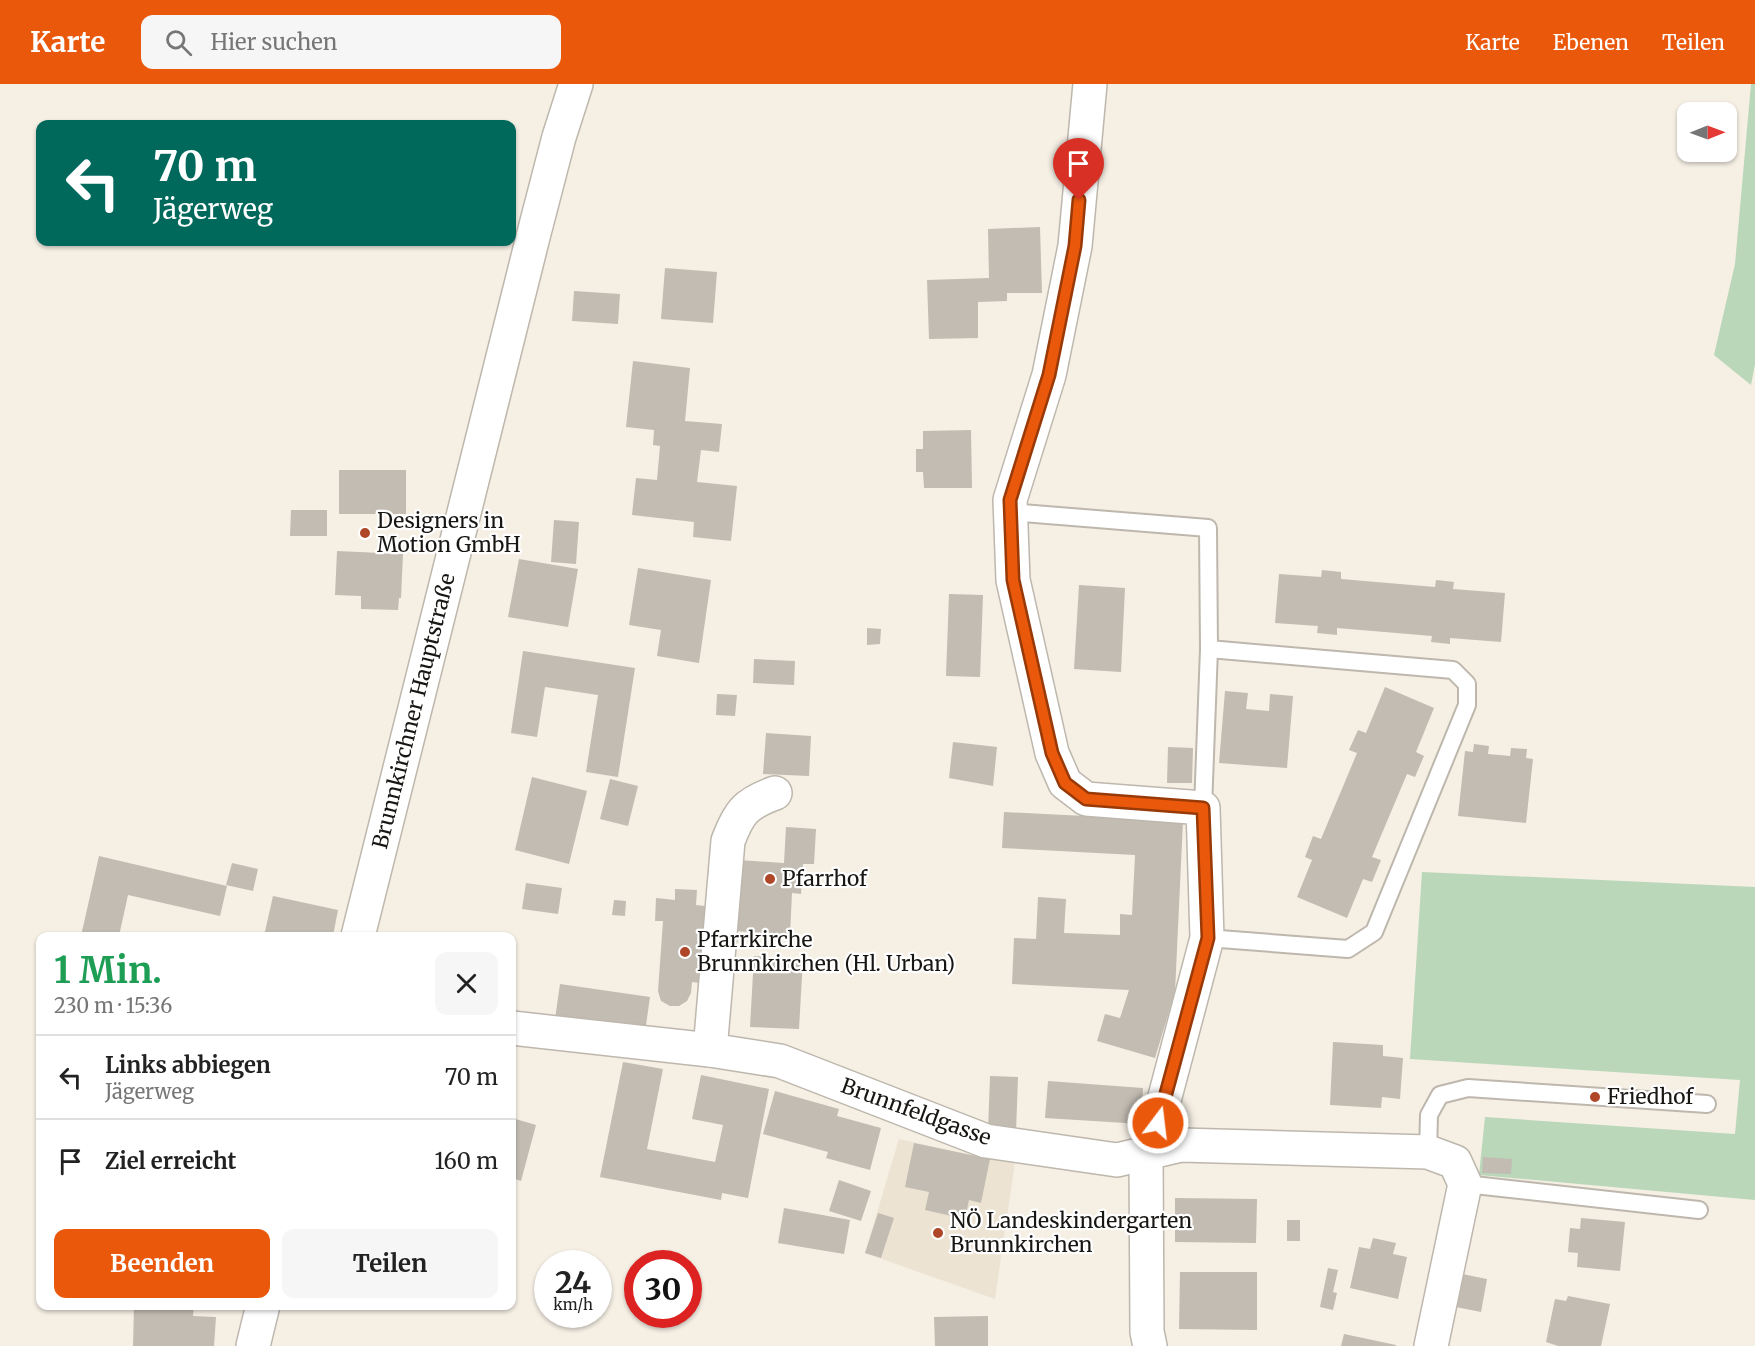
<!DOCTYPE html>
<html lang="de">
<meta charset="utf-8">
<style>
:root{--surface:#fff;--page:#f6f6f6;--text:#222;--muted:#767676;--line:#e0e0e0;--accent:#ea580c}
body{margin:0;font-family:Merriweather,serif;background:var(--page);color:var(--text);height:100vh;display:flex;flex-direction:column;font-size:22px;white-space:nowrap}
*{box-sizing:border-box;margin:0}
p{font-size:20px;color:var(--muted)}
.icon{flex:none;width:33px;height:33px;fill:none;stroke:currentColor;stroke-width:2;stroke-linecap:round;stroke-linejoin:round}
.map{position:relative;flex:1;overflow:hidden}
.sheet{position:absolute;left:36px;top:848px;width:480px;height:378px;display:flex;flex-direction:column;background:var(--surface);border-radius:12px;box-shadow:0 2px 4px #0004}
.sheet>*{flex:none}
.banner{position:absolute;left:36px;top:36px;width:480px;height:126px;border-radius:12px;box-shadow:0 2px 4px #0004;background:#00695c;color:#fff;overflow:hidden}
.needle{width:39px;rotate:89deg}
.controls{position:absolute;left:1677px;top:18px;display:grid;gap:12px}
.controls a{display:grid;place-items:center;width:60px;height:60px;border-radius:12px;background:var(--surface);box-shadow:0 2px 4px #0004;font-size:30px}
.speed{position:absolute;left:534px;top:1166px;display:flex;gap:12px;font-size:30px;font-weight:700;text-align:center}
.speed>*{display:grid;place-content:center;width:78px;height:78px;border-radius:50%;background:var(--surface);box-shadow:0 2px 4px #0004;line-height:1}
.speed small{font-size:15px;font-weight:400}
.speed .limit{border:9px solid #d22;background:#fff;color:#111}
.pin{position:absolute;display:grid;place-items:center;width:51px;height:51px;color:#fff;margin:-62px -26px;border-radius:50% 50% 50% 0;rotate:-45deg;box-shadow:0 0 6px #0007}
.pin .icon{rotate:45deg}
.me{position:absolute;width:66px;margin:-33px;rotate:15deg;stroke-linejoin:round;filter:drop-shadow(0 0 4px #0008)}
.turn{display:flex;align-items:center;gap:21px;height:126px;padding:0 18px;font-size:27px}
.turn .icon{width:78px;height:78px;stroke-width:2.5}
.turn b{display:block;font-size:42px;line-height:51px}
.round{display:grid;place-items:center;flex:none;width:63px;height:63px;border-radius:12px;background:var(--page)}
.headline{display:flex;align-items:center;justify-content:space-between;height:102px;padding:0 18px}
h1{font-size:36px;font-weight:700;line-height:45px;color:#1e9e55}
.primary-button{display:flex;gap:12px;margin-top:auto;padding:12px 18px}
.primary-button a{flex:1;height:69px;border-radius:12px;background:var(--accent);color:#fff;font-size:24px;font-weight:700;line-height:69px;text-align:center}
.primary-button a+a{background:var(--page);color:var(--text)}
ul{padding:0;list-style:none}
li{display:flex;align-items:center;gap:18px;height:84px;padding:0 18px;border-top:2px solid var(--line)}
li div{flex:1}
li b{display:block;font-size:22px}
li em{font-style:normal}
header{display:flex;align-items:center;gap:36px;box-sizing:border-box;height:84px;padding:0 30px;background:var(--accent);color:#fff}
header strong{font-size:28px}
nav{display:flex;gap:33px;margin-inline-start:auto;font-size:21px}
.search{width:420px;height:54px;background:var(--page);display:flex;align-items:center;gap:15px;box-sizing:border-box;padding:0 21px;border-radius:12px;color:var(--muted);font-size:22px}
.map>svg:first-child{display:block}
.built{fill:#ede3d2}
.green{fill:#bad7ba}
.building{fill:#c2bcb2}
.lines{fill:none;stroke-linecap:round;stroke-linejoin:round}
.service-casing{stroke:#bdb7ad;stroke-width:20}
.minor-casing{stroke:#bdb7ad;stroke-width:36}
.secondary-casing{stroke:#bdb7ad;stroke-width:36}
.service{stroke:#fff;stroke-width:16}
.minor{stroke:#fff;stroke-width:33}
.secondary{stroke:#fff;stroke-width:33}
.route-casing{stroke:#983908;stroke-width:15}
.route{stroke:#ea580c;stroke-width:10}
.poi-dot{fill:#ae4627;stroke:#fff;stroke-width:2}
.labels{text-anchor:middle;stroke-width:4.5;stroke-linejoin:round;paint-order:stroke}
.poi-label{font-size:21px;fill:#181613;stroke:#fff;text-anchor:start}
.street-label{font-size:21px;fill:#181613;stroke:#fff}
</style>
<header>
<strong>Karte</strong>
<div class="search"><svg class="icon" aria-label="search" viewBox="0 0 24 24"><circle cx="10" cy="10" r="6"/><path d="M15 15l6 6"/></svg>Hier suchen</div>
<nav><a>Karte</a><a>Ebenen</a><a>Teilen</a></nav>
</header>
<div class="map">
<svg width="1755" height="1262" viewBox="0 0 1755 1262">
<rect width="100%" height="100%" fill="#f5efe4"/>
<polygon class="built" points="899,1055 990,1075 1015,1078 995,1215 865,1169"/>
<g class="green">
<polygon points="1751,0 1755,0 1755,280 1751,301 1714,271 1735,180"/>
<polygon points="1422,788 1755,803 1755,1116 1479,1091 1485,1033 1735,1050 1740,996 1410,975"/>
</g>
<g class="building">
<polygon points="1040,143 1042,209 1007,209 1007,217 978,218 978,254 929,255 927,196 989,194 988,145"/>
<polygon points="665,184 717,188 713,239 661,235"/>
<polygon points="574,207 620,210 618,240 572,237"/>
<polygon points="633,277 690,284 685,337 722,340 719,368 701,366 697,398 737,402 731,457 693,453 694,438 632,431 636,394 657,396 660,362 653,361 654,346 626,343"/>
<polygon points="971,346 972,404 924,404 923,388 916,388 916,365 923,365 923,347"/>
<rect x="339" y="386" width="67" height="44"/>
<polygon points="291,426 327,426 327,452 290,452"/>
<polygon points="554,436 579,438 576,480 551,478"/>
<polygon points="337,467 403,470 401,514 399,514 398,526 361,525 361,512 335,511"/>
<polygon points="519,475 578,485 568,543 508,533"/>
<polygon points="638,484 711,496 699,579 657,572 661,546 629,541"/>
<polygon points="1322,486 1341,488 1341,495 1435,503 1436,496 1454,498 1453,505 1505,509 1501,558 1450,554 1450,560 1431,558 1432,552 1337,544 1337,551 1317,549 1318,542 1275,539 1279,490 1321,493"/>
<polygon points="1079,501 1125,504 1121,588 1074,585"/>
<polygon points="949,510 983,511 980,593 946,592"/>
<polygon points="867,544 881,545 880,560 867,561"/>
<polygon points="523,567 635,584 618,693 586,688 598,611 545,603 537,653 511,649"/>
<polygon points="754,575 795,577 794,601 753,599"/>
<polygon points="1385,603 1434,624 1416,668 1424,672 1415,693 1407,690 1372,773 1381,776 1372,798 1363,795 1347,834 1297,813 1312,776 1305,773 1313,752 1321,755 1357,669 1349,666 1358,646 1366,649"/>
<polygon points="1225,607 1248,609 1246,625 1269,627 1270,610 1293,612 1287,684 1219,679"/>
<polygon points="717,610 737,611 735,632 716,631"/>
<polygon points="766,649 811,652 809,692 763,690"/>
<polygon points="953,658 997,663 993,702 949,694"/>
<polygon points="1474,660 1489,662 1488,670 1510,672 1511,664 1527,665 1526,674 1533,675 1526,739 1458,732 1465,667 1473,668"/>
<polygon points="1168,663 1193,664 1192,699 1167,699"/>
<polygon points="532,693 587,707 569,780 515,766"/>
<polygon points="610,695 638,702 628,742 600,735"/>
<polygon points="1004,728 1183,737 1175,908 1155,974 1097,957 1105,930 1120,934 1129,906 1012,900 1014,854 1036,855 1038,813 1066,815 1064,849 1120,851 1120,830 1132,831 1135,771 1002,764"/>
<polygon points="786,743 816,745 814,780 803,780 801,810 792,809 790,851 735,847 739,776 784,779"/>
<polygon points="99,772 227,802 220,832 128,811 119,852 81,852"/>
<polygon points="232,779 258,785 253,807 226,801"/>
<polygon points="526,799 562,804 558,830 522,825"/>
<polygon points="675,805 697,806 696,821 713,823 707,900 692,898 691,909 687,917 679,922 670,922 661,917 658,907 663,837 655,837 656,814 675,816"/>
<polygon points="273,812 338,826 333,852 264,852"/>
<polygon points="614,816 626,817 625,832 612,831"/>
<polygon points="754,872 803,875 799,945 750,943"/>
<polygon points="560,900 650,913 645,948 555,935"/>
<polygon points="1333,958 1383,961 1383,972 1403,974 1400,1015 1382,1013 1381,1024 1330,1021"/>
<polygon points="623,978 663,985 647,1065 715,1078 723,1041 692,1035 701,991 769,1005 748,1114 722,1109 721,1116 600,1093"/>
<polygon points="990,992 1018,993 1016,1048 988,1047"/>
<polygon points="1048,997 1143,1004 1141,1040 1045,1034"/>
<polygon points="775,1007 839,1025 837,1032 881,1044 870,1086 826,1074 828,1068 763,1050"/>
<polygon points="512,1034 536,1041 521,1097 512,1094"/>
<polygon points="914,1059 990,1075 981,1119 969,1116 965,1135 925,1126 929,1108 905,1103"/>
<polygon points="1483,1073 1512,1075 1511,1090 1482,1089"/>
<polygon points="839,1096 871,1107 861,1137 829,1127"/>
<polygon points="1175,1114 1257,1115 1256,1159 1175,1158"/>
<polygon points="784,1124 850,1136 844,1170 778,1159"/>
<polygon points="878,1129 894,1134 881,1174 865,1169"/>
<polygon points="1581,1134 1625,1138 1620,1187 1577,1183 1578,1169 1568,1168 1570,1144 1580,1145"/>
<rect x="1287" y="1136" width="13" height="21"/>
<polygon points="1373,1154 1396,1159 1393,1170 1407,1173 1398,1215 1350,1204 1359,1163 1370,1165"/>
<polygon points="1328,1184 1338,1186 1333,1208 1337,1209 1333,1226 1320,1223"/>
<polygon points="1180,1188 1257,1188 1257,1246 1179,1245"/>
<polygon points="1462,1190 1487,1195 1481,1228 1456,1223"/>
<polygon points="1568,1212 1610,1220 1601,1262 1558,1262 1546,1258 1555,1215 1566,1217"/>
<polygon points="134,1221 194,1221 193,1232 216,1233 214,1262 133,1262"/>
<polygon points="988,1232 988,1262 935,1262 934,1233"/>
<polygon points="1344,1250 1396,1261 1396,1262 1341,1262"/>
</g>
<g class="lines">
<g class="service-casing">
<g id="service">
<polyline points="1009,428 1208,444 1209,565 1203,724"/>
<polyline points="1207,854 1348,865 1374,848 1467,621 1467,600 1453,586 1209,565"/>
<polyline points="1428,1068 1429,1031 1440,1011 1468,1004 1707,1020"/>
<polyline points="1465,1100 1699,1126"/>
</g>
</g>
<g class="minor-casing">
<g id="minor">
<polyline points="1090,0 1075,162 1049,291 1010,416 1013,496 1052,669 1065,699 1086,715 1203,724 1207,854 1158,1039 1146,1070 1147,1248 1150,1262"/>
<polyline points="512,944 710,966 780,977 986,1057 1117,1076 1181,1061 1428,1068 1455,1078 1465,1100 1431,1262"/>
<path d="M710,966L728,757C739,728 745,720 775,709"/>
</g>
</g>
<g class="secondary-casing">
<g id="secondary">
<polyline points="358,852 533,153 559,53 576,0"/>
<polyline points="253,1262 263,1221"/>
</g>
</g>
<use href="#service" class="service"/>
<use href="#minor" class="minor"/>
<use href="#secondary" class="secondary"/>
</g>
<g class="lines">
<g class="route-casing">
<polyline id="route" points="1079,116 1075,162 1049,291 1010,416 1013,496 1052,669 1065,699 1086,715 1203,724 1208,854 1158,1039"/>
</g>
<use href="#route" class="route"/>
</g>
<g class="poi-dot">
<circle cx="365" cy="449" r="6"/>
<circle cx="770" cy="795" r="6"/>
<circle cx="685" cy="868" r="6"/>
<circle cx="1595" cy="1013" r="6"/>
<circle cx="938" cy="1149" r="6"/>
</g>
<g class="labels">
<g class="poi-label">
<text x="377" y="444">Designers in<tspan x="377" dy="24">Motion GmbH</tspan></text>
<text x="782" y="802">Pfarrhof</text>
<text x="697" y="863">Pfarrkirche<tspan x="697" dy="24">Brunnkirchen (Hl. Urban)</tspan></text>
<text x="1607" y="1020">Friedhof</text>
<text x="950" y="1144">NÖ Landeskindergarten<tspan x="950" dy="24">Brunnkirchen</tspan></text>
</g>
<g class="street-label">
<text transform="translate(414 627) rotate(-76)" y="7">Brunnkirchner Hauptstraße</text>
<text transform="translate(916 1028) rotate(20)" y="7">Brunnfeldgasse</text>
</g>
</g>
</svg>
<div class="controls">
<a><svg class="needle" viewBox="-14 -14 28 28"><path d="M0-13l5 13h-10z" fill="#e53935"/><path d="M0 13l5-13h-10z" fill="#767676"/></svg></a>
</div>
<div class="speed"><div>24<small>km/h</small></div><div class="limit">30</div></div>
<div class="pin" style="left:1079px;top:116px;background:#d93025"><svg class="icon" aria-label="arrive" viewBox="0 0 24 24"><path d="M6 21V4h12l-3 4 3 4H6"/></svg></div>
<svg class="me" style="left:1158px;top:1039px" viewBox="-20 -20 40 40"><circle r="17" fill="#ea580c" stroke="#fff" stroke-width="3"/><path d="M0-11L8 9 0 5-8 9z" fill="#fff"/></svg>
<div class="banner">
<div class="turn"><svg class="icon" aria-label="left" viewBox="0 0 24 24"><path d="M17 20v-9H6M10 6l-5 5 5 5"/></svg><div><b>70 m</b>Jägerweg</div></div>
</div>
<section class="sheet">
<div class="headline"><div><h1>1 Min.</h1><p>230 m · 15:36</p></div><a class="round"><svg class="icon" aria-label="close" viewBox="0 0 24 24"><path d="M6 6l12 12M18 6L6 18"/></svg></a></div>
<ul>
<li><svg class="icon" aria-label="left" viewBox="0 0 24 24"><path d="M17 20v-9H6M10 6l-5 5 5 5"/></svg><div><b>Links abbiegen</b><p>Jägerweg</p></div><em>70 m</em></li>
<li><svg class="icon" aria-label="arrive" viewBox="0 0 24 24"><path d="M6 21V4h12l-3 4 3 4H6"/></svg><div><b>Ziel erreicht</b></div><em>160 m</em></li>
</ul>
<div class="primary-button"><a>Beenden</a><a>Teilen</a></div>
</section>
</div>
